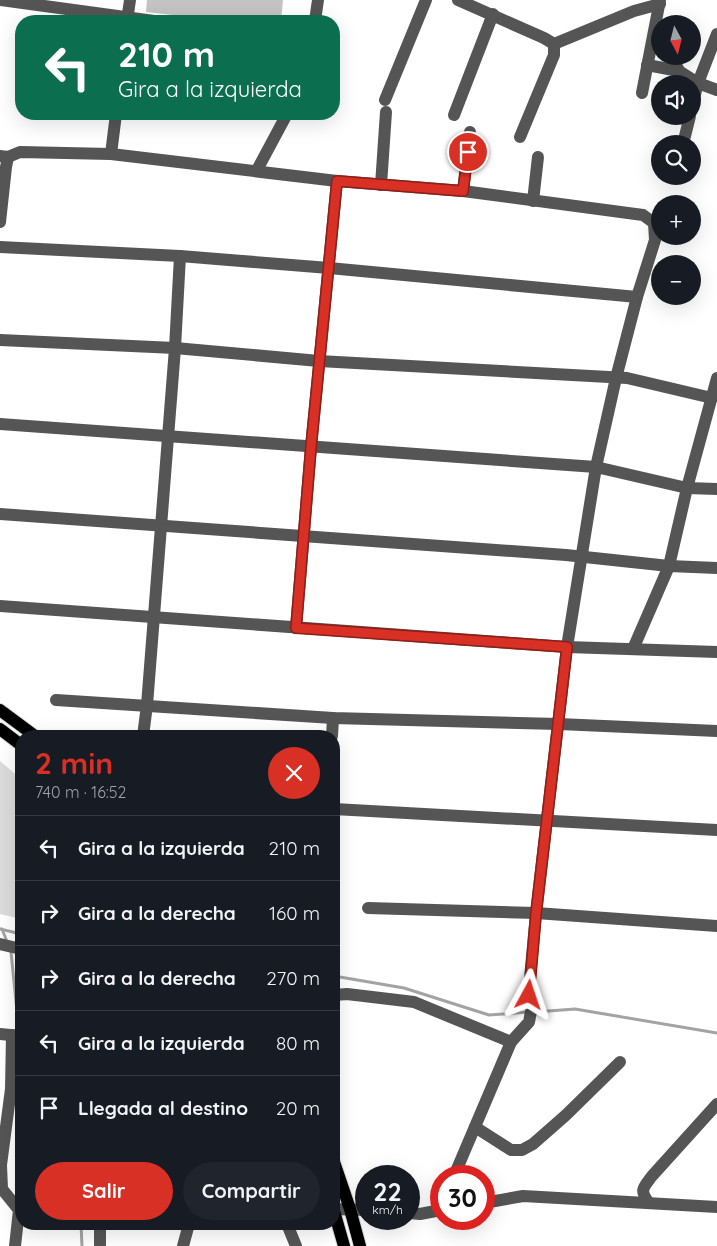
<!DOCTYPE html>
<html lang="es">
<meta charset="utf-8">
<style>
:root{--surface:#171b24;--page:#20242c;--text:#f1f3f6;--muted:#9ea1a6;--line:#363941;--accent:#d93025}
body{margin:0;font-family:Quicksand,sans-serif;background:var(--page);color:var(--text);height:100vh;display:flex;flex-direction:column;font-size:19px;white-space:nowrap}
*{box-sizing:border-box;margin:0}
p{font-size:16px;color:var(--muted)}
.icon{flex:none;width:28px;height:28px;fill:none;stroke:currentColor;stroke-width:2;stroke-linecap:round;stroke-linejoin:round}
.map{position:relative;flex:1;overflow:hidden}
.drawer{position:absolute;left:15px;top:730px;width:325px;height:500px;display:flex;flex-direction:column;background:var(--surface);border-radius:20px;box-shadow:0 5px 20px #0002}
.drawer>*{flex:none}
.banner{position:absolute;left:15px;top:15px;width:325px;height:105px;border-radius:20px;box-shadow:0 5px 20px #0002;background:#0b6e4f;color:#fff;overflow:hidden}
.needle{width:32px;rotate:173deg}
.fabs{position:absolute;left:651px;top:15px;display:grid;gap:10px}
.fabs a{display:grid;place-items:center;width:50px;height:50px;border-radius:50%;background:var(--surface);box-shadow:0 5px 20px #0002;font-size:25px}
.speed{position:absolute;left:355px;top:1165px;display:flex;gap:10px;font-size:25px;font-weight:700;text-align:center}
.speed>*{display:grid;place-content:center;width:65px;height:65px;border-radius:50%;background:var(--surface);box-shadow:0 5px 20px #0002;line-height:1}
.speed small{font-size:12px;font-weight:400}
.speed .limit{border:8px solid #d22;background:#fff;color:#111}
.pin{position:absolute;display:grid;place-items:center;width:42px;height:42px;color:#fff;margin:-21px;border:2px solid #fff;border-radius:50%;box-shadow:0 1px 5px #0007}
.me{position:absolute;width:55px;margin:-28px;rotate:5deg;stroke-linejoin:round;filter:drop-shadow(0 0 4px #0008)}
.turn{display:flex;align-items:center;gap:18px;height:105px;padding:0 20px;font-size:22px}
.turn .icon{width:65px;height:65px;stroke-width:2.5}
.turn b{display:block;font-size:35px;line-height:42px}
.round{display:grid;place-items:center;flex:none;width:52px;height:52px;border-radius:26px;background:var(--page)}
.summary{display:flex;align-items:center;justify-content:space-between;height:85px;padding:0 20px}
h1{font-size:30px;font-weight:800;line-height:38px;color:var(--accent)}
.button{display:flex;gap:10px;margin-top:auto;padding:10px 20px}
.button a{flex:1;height:58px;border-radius:30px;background:var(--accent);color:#fff;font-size:20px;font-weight:800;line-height:58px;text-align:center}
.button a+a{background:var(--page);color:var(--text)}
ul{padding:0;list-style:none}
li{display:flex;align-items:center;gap:15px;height:65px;padding:0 20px;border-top:1px solid var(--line)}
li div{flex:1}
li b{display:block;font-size:19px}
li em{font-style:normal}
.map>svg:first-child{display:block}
.green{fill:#dcdcdc}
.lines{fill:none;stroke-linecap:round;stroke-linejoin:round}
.stream{stroke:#a3a3a3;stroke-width:3}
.building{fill:#c4c4c4}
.major-casing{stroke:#dbdbdb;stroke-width:14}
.minor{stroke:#555;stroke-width:12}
.major{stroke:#000;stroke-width:12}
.route-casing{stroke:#8d1f18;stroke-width:12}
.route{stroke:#d93025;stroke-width:9}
</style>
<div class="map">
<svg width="717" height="1246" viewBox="0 0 717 1246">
<rect width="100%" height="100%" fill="#fff"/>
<polygon class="green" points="0,761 21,779 21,919 0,914"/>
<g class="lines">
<g class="stream">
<polyline points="0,929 21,934"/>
<polyline points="2,929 6,939"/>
<polyline points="11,952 19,1031"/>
<polyline points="334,976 404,988 489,1015 528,1012"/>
<polyline points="535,1012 575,1009 717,1033"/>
<polyline points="81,1224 82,1246"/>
</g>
</g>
<polygon class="building" points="147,0 283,0 281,21 226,21 146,12"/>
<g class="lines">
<g class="major-casing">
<g id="major">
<polyline points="0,710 35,736"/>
<polyline points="0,729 21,745"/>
<polyline points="334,1162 350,1209 360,1246"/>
<polyline points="334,1211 344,1246"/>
</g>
</g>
<g class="minor">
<polyline points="1,0 154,21"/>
<polyline points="458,0 544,38 554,44"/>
<polyline points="127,21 130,0"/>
<polyline points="315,21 318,0"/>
<polyline points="672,56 679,71"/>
<polyline points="647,65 679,71 698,83 717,90"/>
<polyline points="642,93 660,0"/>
<polyline points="385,100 426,0"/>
<polyline points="692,106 698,83 717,34"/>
<polyline points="454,115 493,14"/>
<polyline points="520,137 554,55 554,44 634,11 660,4"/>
<polyline points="683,144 690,116"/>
<polyline points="111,154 116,114"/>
<polyline points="0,156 8,157 20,152 111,154 337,181 463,191 643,215 654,223 655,240 637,297 616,378 596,467 567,647 536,913 529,989 529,995 533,1001 529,1022 511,1042"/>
<polyline points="257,170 287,114"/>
<polyline points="675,177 675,176"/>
<polyline points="381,185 386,112"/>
<polyline points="463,191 470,132"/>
<polyline points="533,201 538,157"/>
<polyline points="0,222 6,167 8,157"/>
<polyline points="0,247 180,256 329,268 637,297"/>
<polyline points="0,340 175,348 319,361 627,378 712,398"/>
<polyline points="0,424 596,467 687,488 717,489"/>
<polyline points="0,514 566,555 669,566 717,568"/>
<polyline points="0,606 567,647 717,652"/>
<polyline points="296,628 311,447 337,181"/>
<polyline points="633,649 669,566 687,488 717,378"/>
<polyline points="56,700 333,718 559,724 717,731"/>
<polyline points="143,736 147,705 175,348 180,256"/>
<polyline points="332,736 333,718"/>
<polyline points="334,809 717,830"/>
<polyline points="368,908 536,913 717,926"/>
<polyline points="0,944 21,949"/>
<polyline points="334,995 347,994 414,1002 511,1042 454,1176"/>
<polyline points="0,1034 21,1036"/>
<polyline points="12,1035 11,1089 1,1165 2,1189 19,1210 15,1246"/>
<polyline points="475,1127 511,1150 522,1150 533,1144 566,1115 620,1062"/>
<polyline points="484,1203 523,1196 717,1207"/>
<path d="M649,1203C639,1190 643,1188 652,1176L717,1104"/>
<polyline points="334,1209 366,1210"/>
<polyline points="409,1213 420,1214 441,1210"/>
<polyline points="287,1224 296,1246"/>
<polyline points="100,1246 100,1224"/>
<polyline points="183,1246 189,1224"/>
</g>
<use href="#major" class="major"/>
</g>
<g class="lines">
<g class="route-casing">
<polyline id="route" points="468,152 463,191 337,181 311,447 296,628 567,647 536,914 529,995"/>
</g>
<use href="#route" class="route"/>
</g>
</svg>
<div class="fabs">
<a><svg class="needle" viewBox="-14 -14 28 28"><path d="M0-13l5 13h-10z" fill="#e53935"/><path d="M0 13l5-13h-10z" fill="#9ea1a6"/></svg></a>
<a><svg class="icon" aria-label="sound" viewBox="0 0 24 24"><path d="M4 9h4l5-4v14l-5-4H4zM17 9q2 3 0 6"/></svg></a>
<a><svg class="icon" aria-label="search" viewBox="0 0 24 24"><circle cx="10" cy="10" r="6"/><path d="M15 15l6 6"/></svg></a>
<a>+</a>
<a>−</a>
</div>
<div class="speed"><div>22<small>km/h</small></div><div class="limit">30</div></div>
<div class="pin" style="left:468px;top:152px;background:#d93025"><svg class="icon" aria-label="arrive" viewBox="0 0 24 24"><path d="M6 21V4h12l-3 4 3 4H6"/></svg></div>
<svg class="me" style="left:529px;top:995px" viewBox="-20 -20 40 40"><path d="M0-17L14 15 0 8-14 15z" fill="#d93025" stroke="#fff" stroke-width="4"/></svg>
<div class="banner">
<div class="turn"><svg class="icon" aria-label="left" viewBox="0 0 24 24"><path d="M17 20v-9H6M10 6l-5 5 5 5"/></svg><div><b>210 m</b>Gira a la izquierda</div></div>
</div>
<section class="drawer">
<div class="summary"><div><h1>2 min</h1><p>740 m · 16:52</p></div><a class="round" style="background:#d93025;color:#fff"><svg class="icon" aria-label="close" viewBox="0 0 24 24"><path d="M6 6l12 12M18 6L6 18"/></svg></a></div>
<ul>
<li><svg class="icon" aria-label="left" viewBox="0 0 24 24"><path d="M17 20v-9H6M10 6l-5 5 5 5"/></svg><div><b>Gira a la izquierda</b></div><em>210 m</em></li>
<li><svg class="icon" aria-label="right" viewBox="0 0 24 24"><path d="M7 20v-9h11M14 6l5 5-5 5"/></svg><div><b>Gira a la derecha</b></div><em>160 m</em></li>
<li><svg class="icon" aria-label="right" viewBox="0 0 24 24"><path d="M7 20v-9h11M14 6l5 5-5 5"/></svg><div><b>Gira a la derecha</b></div><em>270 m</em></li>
<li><svg class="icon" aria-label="left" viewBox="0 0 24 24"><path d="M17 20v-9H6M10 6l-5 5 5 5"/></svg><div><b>Gira a la izquierda</b></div><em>80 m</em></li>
<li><svg class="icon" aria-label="arrive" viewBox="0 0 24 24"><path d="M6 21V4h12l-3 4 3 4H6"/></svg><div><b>Llegada al destino</b></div><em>20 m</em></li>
</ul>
<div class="button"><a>Salir</a><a>Compartir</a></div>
</section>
</div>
